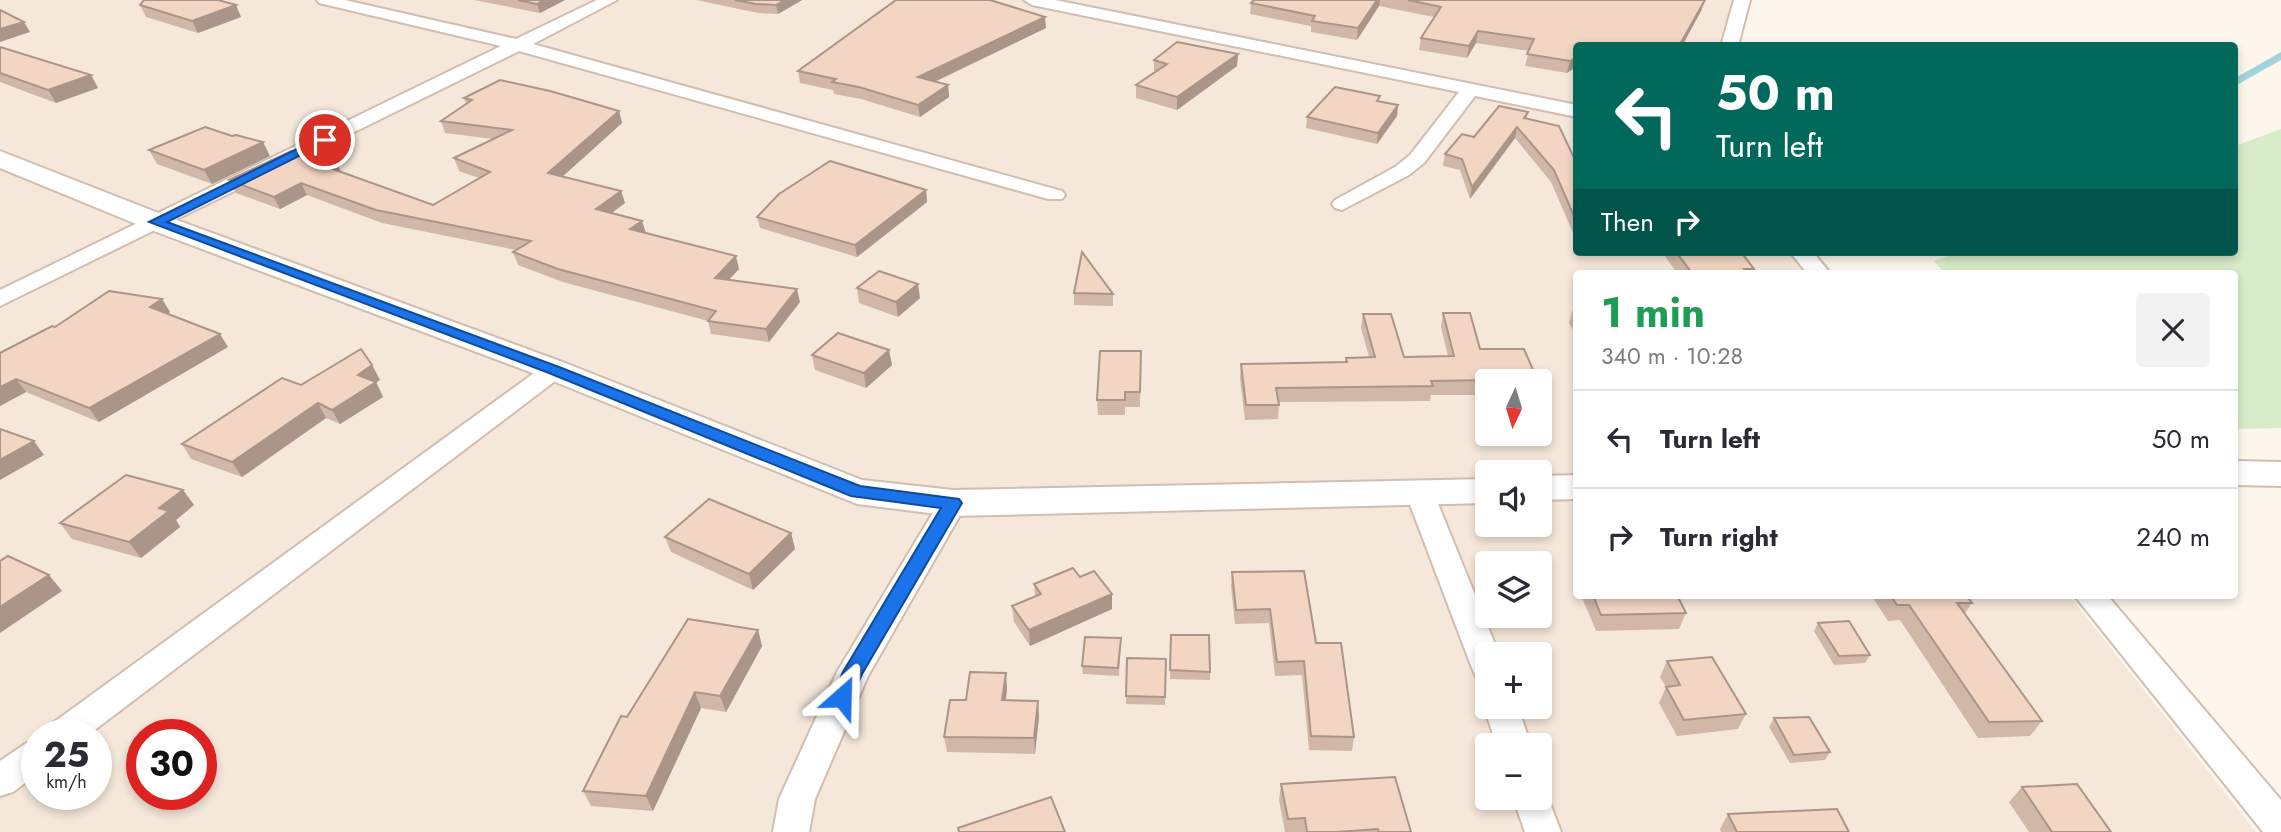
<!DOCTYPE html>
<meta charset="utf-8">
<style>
:root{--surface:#fff;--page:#f2f2f3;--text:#2b2b33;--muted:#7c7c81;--line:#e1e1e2}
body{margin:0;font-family:Jost,sans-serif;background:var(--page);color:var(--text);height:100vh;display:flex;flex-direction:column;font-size:26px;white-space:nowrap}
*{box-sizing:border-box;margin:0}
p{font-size:23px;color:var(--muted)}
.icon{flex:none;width:38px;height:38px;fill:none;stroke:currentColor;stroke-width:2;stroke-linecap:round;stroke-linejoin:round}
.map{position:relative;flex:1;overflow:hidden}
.details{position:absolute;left:1573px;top:270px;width:665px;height:329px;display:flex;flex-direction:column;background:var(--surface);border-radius:7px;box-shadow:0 4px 10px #0003}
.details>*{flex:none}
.top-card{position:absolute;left:1573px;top:42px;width:665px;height:214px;border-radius:7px;box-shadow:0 4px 10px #0003;background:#00695c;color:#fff;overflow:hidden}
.needle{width:46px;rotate:184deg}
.tools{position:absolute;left:1475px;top:369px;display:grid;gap:14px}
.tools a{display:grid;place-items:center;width:77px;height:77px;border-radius:7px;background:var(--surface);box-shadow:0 4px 10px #0003;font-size:35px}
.speed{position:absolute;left:21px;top:719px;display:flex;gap:14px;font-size:35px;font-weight:700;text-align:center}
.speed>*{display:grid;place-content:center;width:91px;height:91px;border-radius:50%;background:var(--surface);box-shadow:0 4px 10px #0003;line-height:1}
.speed small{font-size:18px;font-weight:400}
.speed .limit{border:10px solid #d22;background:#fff;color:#111}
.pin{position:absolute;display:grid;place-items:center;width:60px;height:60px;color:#fff;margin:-30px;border:4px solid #fff;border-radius:50%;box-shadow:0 2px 7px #0007}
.me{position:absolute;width:77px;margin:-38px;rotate:25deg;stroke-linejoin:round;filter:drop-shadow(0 0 5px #0008)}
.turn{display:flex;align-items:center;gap:24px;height:147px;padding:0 28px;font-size:32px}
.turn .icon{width:91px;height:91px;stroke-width:2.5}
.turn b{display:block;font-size:49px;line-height:60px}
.then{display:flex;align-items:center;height:66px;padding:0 28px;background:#0003;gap:14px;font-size:26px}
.round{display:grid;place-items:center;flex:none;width:74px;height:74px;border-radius:7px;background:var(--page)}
.summary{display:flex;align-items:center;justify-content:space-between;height:119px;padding:0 28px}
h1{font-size:42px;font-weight:700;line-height:52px;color:#1e9e55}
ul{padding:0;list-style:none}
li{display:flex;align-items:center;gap:21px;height:98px;padding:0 28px;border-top:2px solid var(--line)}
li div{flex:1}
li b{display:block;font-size:26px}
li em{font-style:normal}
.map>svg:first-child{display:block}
.residential{fill:#f5e8da;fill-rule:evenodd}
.green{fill:#d8ecc9}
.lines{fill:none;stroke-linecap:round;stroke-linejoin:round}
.stream{stroke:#a5d3da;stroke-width:7}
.minor-casing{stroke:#d1beb0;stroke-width:4}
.tertiary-casing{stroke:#d1beb0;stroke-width:4}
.minor{fill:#fff;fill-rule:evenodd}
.tertiary{fill:#fff;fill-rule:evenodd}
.wall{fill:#d1b7a8}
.shaded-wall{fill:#aa9588}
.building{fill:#f3d5c3;stroke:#aa9588;stroke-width:2}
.route{fill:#1a73e8;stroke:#114b97;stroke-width:2}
</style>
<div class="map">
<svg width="2281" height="832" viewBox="0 0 2281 832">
<rect width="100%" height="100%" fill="#fdf6ec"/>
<path class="residential" d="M0,0H1732L1726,45L1577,46V252H1798L1815,273H1577V595H2069L2256,832H0ZM1488,382H1540V434H1488ZM1488,472H1540V525H1488ZM1488,564H1540V616H1488ZM1488,654H1540V707H1488ZM37,735H96V794H37ZM142,735H201V794H142ZM1488,746H1540V798H1488Z"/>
<polygon class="green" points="2281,129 2281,428 2235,429 2235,273 1945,273 1934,261 1958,252 2235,252 2235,146"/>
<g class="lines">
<polyline class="stream" points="2235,82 2281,56"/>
<g class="minor-casing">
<g id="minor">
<polygon points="317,0 345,0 516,39 597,0 617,0 533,44 1062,191 1065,195 1062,199 1048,199 519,51 0,306 0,290 501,46 319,3"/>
<polygon points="1024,0 1055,0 1577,105 1577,117 1475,96 1424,163 1409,175 1342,210 1335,208 1332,204 1335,200 1395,167 1410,155 1459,92 1032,5"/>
<polygon points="1734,0 1750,0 1738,46 1721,46"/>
<polygon points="1790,252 1813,252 1830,273 1807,273"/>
<polygon points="554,362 563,365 567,370 563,375 88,735 45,735 50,725 545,365"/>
<polygon points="1420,484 1430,487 1434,494 1499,654 1488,654 1488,681 1476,677 1472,668 1406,494 1410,487"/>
<polygon points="953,493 963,496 967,503 868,676 815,799 809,832 773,832 779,799 837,672 943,496"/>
<polygon points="2074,595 2107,595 2281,800 2281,832 2263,832"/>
<polygon points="1488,700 1488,707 1518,707 1531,746 1497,746 1484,707"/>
<polygon points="37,739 37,774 13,792 0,796 0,761 25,744"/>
<polygon points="1540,786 1544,787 1561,832 1525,832 1513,798 1540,798"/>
</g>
</g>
<g class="tertiary-casing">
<g id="tertiary">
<polygon points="0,151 166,216 565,363 862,480 953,490 1488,479 1488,503 953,516 857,504 543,377 146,228 0,168"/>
<polygon points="2235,461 2281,462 2281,486 2235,485"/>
<polygon points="1577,475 1577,499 1540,500 1540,476"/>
</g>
</g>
<use href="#minor" class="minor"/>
<use href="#tertiary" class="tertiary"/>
</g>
<g class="wall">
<polygon points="474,0 565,0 540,13"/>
<polygon points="696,0 802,0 778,14 758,13"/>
<polygon points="1254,0 1705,0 1701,11 1682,46 1577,46 1577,66 1567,73 1525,66 1529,51 1476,43 1467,58 1419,50 1421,38 1434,17 1379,6 1357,40 1311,32 1311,26 1250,14 1251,3"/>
<polygon points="140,5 241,17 198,33 146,17"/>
<polygon points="1046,28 935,82 948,85 949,97 920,117 861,99 834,94 833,90 800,83 798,71"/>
<polygon points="0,47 91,75 98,88 56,103 0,82"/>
<polygon points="1238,54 1237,66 1177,110 1136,98 1136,85 1154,73 1154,60"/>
<polygon points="464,98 619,111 622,123 562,177 621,191 625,203 612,213 646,233 739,269 729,280 800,302 769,342 711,334 708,321 563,282 518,265 513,252 516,250 382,223 307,195 280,209 236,193 229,180 340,171 433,205 479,178 459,171 454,158 493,139 445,133 441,121 466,104"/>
<polygon points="1379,101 1398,105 1397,116 1377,144 1306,128 1307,117"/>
<polygon points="1528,112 1527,118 1577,164 1577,242 1551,182 1515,138 1470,199 1460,170 1443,166 1445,154 1474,137"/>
<polygon points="149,150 270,156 212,184 157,164"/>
<polygon points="926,190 927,202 857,257 760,228 757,217"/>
<polygon points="1662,252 1741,252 1754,269 1752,273 1677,273"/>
<polygon points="857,288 920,298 898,317 859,303"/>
<polygon points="1074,293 1113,294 1113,306 1074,305"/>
<polygon points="162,299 170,312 168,314 228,347 99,422 26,392 0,406 0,353 55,327"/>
<polygon points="1573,309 1577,309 1577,336 1569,323"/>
<polygon points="1443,313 1480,349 1537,379 1536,382 1488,382 1488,395 1431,395 1430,401 1279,402 1278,419 1245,420 1240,378 1241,364 1345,362 1346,358 1369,357 1361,328 1363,314 1404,357 1448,356 1441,327"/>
<polygon points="1141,351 1140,407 1125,407 1125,415 1098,415 1097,400"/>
<polygon points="812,355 892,365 866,388 815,370"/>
<polygon points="372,365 380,380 376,382 383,397 340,424 326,418 242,477 191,459 182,444 301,385"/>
<polygon points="183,490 194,505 176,520 180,527 141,558 72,539 60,523"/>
<polygon points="791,533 795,549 753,590 671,552 665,537"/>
<polygon points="1232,572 1316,643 1354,737 1352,751 1309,750 1302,675 1275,676 1269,623 1235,624 1231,586"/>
<polygon points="1034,584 1112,594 1112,609 1030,646 1014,622 1012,606 1035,596"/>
<polygon points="1581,595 1677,595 1686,613 1679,629 1596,631"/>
<polygon points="1871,595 1966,595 1972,603 1965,613 2042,721 2030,736 1978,738 1900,620 1888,621"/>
<polygon points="1818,623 1870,655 1865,663 1834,665 1814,631"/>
<polygon points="758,630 762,646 726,712 701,708 653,811 591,806 583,791 627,717"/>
<polygon points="1171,635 1210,672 1210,680 1170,679"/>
<polygon points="1121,638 1119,676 1083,674 1082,666"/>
<polygon points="1127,658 1166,659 1165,705 1126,704"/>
<polygon points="1667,661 1746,714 1738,729 1677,736 1659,703 1666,687 1660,677"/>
<polygon points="1007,689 1006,700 1038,701 1039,717 1035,754 947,752 944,737 966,700"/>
<polygon points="1774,718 1830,752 1825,760 1790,763 1769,727"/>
<polygon points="1281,784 1411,832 1285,832 1279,800"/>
<polygon points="2022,787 2111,832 2029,832 2009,802"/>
<polygon points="1728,814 1849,832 1721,832 1720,829"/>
</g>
<g class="shaded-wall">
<polygon points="544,0 565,0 540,13 537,4"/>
<polygon points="785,0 802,0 778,14 776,5"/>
<polygon points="1377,0 1380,0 1379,6 1357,40 1358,28"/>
<polygon points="1705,0 1701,11 1682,46 1679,46"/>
<polygon points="236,5 241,17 198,33 192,21"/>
<polygon points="1045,17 1046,28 919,89 918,77"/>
<polygon points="24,22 30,32 0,42 0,29"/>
<polygon points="1478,31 1476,43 1467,58 1469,46"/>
<polygon points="1238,54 1237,66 1177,110 1177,97"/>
<polygon points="1577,57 1577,66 1567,73 1570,61"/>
<polygon points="91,75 98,88 56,103 48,90"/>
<polygon points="948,85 949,97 920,117 918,105"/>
<polygon points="1398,105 1397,116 1377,144 1378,133"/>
<polygon points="619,111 622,123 552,186 548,173"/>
<polygon points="1517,127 1515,138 1470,199 1472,187"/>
<polygon points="263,142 270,156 212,184 204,170"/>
<polygon points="337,164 343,176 330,168"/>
<polygon points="301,183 307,195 280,209 274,197"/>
<polygon points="926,190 927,202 857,257 855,245"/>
<polygon points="621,191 625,203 600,221 596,209"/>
<polygon points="642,221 646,233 630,229"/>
<polygon points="736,256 739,269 718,291 715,278"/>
<polygon points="918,284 920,298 898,317 896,302"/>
<polygon points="797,289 800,302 769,342 766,329"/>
<polygon points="162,299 170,312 159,320 150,307"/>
<polygon points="220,334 228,347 99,422 89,408"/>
<polygon points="889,350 892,365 866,388 864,373"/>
<polygon points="372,365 380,380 376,382 383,397 340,424 332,410 358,375"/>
<polygon points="16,379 26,392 0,406 0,387"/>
<polygon points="318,403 326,418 242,477 232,462"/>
<polygon points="34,441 44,455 0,480 0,460"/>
<polygon points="183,490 194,505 176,520 180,527 141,558 129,542 159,508"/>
<polygon points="791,533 795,549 753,590 749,574"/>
<polygon points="49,575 62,591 0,633 0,607"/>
<polygon points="1112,594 1112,609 1030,646 1029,630"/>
<polygon points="758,630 762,646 726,712 720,696"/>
<polygon points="1006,673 1007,689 1004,716 1002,700"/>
<polygon points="695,692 701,708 653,811 646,796"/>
<polygon points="1038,701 1039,717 1035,754 1034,738"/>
</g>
<g class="building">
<polygon points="144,0 218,0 236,5 192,21 140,5"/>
<polygon points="518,0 544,0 537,4"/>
<polygon points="735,0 785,0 776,5 756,4"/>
<polygon points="896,0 990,0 1045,17 918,77 948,85 918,105 859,87 832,82 836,79 798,71"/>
<polygon points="1254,0 1377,0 1358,28 1312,21 1315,16 1251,3"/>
<polygon points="1408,0 1705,0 1679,46 1613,46 1596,43 1593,46 1577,46 1577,57 1570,61 1527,54 1534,39 1478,31 1469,46 1421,38 1441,7"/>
<polygon points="0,10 24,22 0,29"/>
<polygon points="1177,42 1238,54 1177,97 1136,85 1167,64 1154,60"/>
<polygon points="0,47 91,75 48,90 0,73"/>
<polygon points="500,80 550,91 619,111 548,173 621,191 596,209 642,221 630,229 736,256 715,278 797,289 766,329 708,321 716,311 558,269 513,252 531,241 376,210 301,183 274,197 229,180 291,151 337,164 330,168 433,205 490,172 454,158 512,130 441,121 472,100 464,98"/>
<polygon points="1335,87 1380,96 1377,101 1398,105 1378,133 1307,117"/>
<polygon points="1499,106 1528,112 1524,118 1559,126 1577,164 1577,223 1554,170 1517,127 1472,187 1462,159 1445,154 1462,134 1474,137"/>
<polygon points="205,127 232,136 236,135 263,142 204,170 149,150"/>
<polygon points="830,161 926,190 855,245 757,217 779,194"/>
<polygon points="1082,252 1113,294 1074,293"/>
<polygon points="1676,252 1741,252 1754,269 1744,269 1747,273 1692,273"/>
<polygon points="879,271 918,284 896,302 857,288"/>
<polygon points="109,291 162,299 150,307 220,334 89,408 16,379 0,387 0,353 52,326 55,327"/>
<polygon points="1443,313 1470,313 1480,349 1524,349 1537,379 1431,381 1433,386 1276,388 1279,405 1246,405 1241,364 1347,362 1346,358 1375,357 1363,314 1391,314 1404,357 1454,356"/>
<polygon points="838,333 889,350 864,373 812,355"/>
<polygon points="361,349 372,365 358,375 376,382 332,410 318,403 232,462 182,444 282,378 301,385"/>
<polygon points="1100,351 1141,351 1140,392 1125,392 1125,400 1097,400"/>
<polygon points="0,429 34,441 0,460"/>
<polygon points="126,475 183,490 159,508 169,511 129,542 60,523"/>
<polygon points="709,499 791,533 749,574 665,537"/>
<polygon points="8,556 49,575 0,607 0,561"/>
<polygon points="1073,568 1080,577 1094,571 1112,594 1029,630 1012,606 1041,594 1034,584"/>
<polygon points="1304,571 1316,643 1341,643 1354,737 1311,736 1304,661 1277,662 1270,609 1236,610 1232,572"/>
<polygon points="1593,595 1677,595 1686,613 1601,615"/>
<polygon points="1890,595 1966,595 1972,603 1957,603 2042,721 1989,722 1909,605 1897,605"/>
<polygon points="688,619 758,630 720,696 695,692 646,796 583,791 621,716 627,717"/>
<polygon points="1849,621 1870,655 1839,656 1818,623"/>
<polygon points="1171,635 1209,635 1210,672 1170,670"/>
<polygon points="1085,637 1121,638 1118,668 1082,666"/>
<polygon points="1712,657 1746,714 1684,720 1666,687 1680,685 1667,661"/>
<polygon points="1127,658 1166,659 1165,697 1126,696"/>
<polygon points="970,672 1006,673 1002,700 1038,701 1034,738 944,737 950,700 966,700"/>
<polygon points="1809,717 1830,752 1794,755 1774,718"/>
<polygon points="1395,777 1411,832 1379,832 1378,829 1336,832 1307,832 1305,818 1288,819 1281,784"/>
<polygon points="2077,784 2111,832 2052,832 2022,787"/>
<polygon points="1051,797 1065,832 959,832 958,828"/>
<polygon points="1837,809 1849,832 1737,832 1728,814"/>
</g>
<polygon class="route" points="321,137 331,140 167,222 559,367 860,486 959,499 962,503 862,674 849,703 842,706 835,703 832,697 843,672 941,508 851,496 549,373 149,222"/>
</svg>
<div class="tools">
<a><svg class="needle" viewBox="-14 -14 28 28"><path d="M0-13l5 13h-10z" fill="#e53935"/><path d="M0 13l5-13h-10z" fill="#7c7c81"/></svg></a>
<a><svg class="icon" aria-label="sound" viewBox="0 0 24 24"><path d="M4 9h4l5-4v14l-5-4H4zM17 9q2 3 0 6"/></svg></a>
<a><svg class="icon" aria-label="layers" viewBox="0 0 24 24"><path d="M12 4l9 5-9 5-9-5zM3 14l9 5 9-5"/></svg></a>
<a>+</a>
<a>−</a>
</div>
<div class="speed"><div>25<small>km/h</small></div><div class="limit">30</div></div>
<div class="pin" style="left:325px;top:140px;background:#d93025"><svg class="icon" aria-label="arrive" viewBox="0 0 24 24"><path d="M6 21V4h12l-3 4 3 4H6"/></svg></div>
<svg class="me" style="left:842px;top:697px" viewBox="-20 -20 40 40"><path d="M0-17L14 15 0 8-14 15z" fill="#1a73e8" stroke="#fff" stroke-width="4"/></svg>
<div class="top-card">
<div class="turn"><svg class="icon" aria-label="left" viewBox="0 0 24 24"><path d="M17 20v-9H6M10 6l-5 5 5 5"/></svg><div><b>50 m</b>Turn left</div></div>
<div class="then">Then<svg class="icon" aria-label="right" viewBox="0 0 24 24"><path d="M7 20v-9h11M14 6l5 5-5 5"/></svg></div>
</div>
<section class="details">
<div class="summary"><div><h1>1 min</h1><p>340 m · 10:28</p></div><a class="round"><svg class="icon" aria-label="close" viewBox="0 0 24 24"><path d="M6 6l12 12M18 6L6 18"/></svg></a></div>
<ul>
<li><svg class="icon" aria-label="left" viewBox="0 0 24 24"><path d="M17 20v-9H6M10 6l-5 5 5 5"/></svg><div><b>Turn left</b></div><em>50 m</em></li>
<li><svg class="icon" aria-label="right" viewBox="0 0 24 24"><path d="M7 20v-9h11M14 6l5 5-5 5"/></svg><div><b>Turn right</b></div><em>240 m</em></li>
</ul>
</section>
</div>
